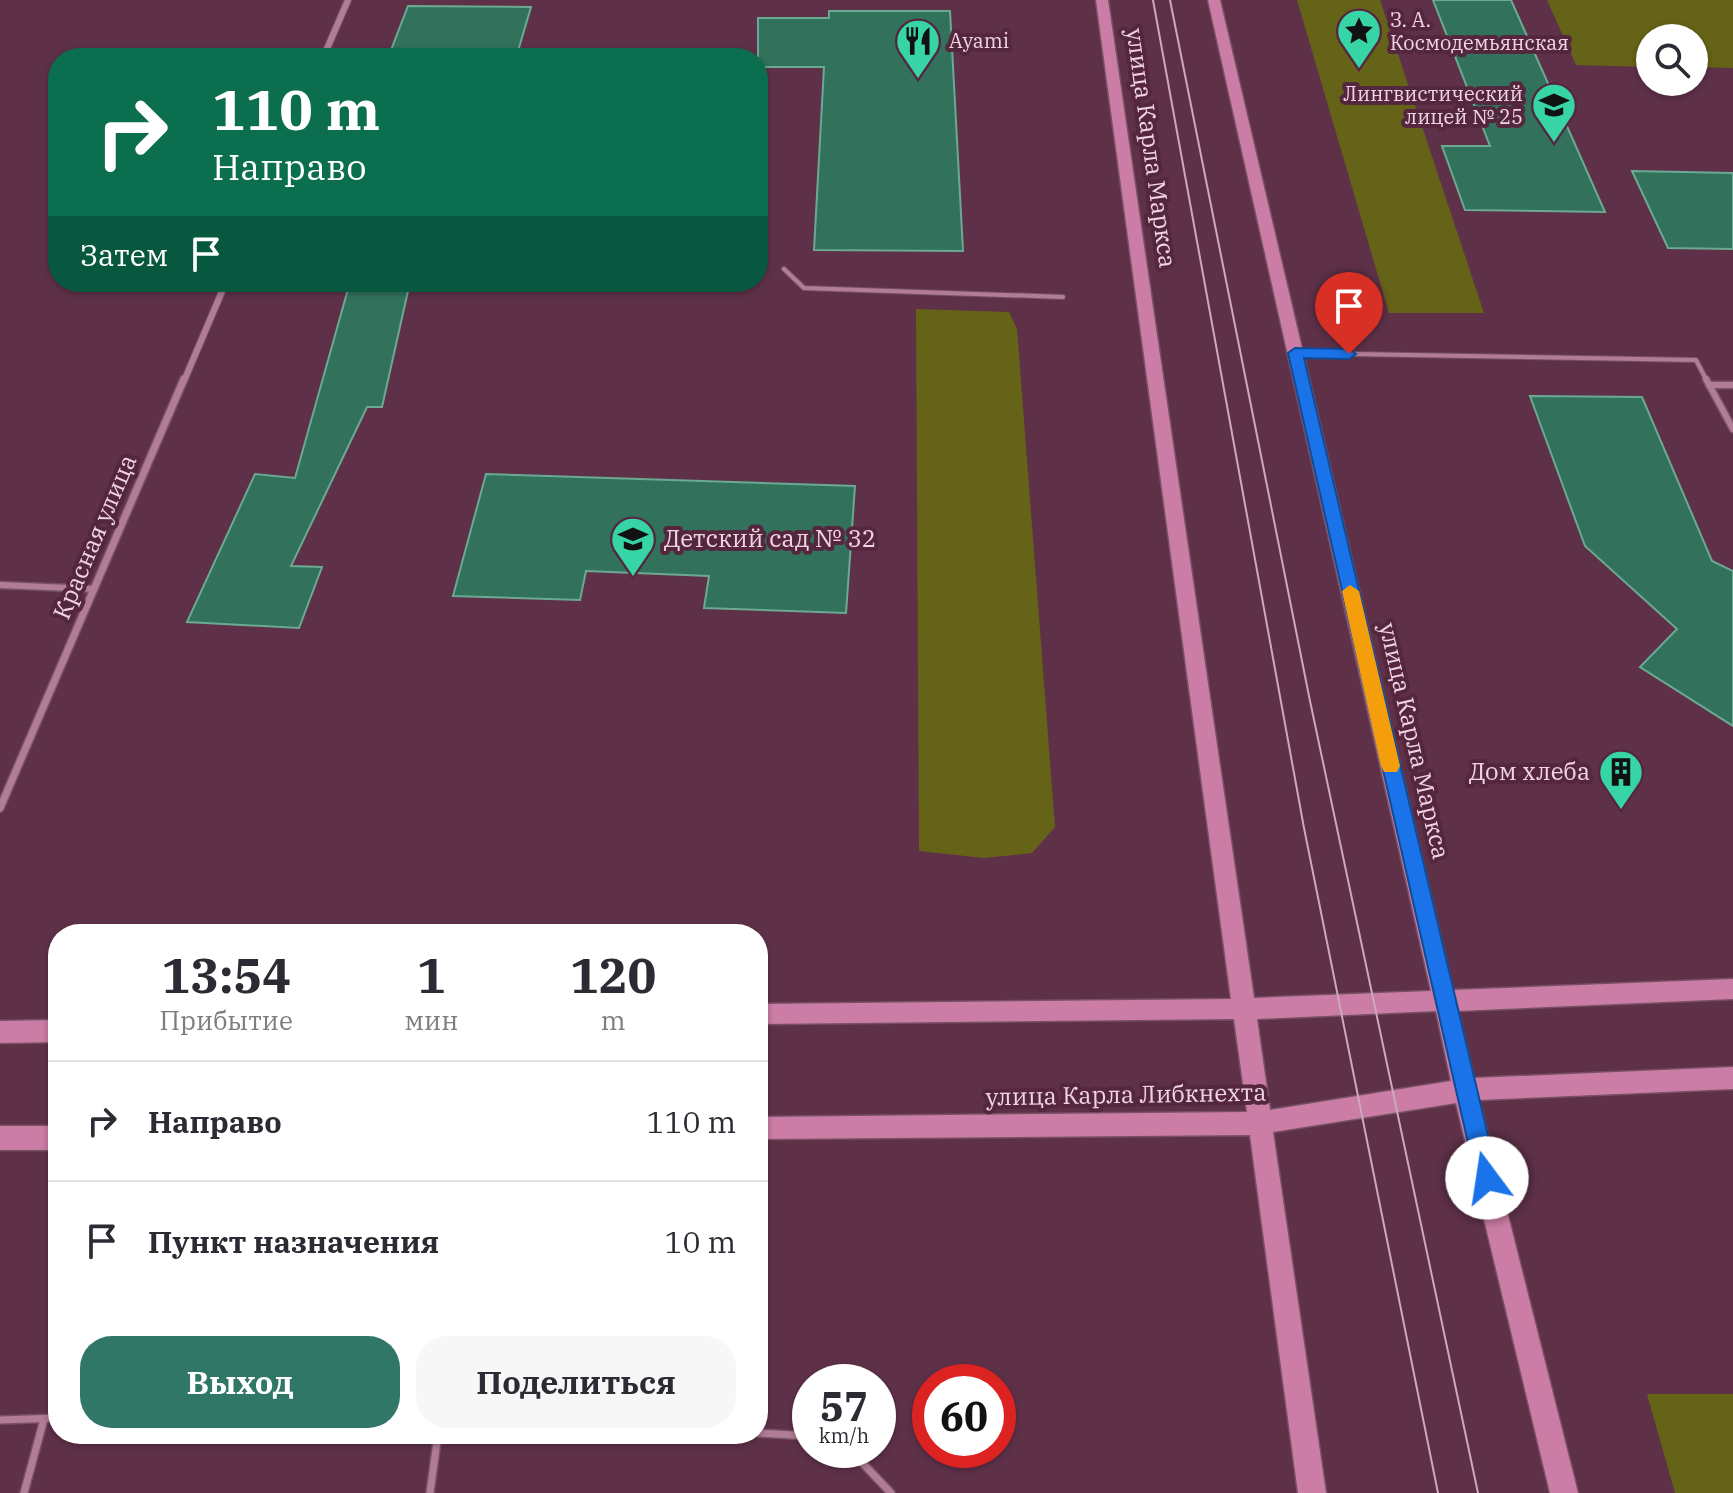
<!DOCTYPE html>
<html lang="ru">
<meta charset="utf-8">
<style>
:root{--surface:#fff;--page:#f7f7f7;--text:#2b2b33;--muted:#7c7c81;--line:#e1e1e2;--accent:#307767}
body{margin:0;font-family:"IBM Plex Serif",serif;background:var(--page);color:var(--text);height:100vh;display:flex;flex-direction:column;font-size:30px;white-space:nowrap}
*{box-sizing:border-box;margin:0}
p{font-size:26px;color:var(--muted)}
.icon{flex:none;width:44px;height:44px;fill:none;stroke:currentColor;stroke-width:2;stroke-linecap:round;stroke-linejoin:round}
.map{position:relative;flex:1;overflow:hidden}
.details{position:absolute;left:48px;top:924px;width:720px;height:520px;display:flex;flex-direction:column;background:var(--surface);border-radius:32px;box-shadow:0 2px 6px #0004}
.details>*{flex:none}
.hud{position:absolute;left:48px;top:48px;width:720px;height:244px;border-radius:32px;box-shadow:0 2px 6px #0004;background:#0b6e4f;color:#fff;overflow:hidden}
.buttons{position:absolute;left:1636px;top:24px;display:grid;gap:16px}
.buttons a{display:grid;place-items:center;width:72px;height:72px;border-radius:50%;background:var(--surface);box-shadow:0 2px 6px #0004;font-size:40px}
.speed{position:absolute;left:792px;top:1364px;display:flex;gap:16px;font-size:40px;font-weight:700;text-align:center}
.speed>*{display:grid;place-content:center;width:104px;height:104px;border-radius:50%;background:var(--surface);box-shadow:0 2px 6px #0004;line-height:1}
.speed small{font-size:20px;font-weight:400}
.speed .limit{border:12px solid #d22;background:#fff;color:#111}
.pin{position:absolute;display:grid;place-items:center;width:68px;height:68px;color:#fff;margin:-82px -34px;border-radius:50% 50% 50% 0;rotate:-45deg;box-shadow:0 0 8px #0007}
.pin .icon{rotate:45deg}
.me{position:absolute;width:88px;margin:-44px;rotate:346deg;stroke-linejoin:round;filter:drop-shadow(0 0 6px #0008)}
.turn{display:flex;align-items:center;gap:28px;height:168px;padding:0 32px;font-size:36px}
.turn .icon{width:104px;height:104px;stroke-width:2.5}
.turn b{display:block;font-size:56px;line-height:68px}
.then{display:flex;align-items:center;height:76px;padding:0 32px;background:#0003;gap:16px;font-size:30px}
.eta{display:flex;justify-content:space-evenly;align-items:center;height:136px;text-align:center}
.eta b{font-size:48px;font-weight:700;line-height:56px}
.primary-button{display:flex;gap:16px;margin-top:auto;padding:16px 32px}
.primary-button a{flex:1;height:92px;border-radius:32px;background:var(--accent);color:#fff;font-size:32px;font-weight:700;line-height:92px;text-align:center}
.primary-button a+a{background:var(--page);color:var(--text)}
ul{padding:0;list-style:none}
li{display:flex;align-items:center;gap:24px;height:120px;padding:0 32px;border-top:2px solid var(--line)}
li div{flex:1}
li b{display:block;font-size:30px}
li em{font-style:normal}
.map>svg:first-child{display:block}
.green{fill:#656317}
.building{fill:#32715b;stroke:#6baa92;stroke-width:2}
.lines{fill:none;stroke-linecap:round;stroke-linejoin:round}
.service-far2-casing{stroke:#775064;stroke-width:6}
.service-far1-casing{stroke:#775064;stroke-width:9}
.service-casing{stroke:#775064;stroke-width:10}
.minor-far1-casing{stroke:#775064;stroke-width:8}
.minor-casing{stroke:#775064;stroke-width:10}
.primary-casing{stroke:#775064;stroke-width:3}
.service-far2{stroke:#b17c96;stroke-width:4}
.service-far1{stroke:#b17c96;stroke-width:6}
.service{stroke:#b17c96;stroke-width:7}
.minor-far1{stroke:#b17c96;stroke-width:6}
.minor{stroke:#b17c96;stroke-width:7}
.primary{fill:#cb7da5;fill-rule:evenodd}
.tram{stroke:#cbaaba;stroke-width:2}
.route{fill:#1a73e8;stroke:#114b97;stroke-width:2}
.slow{fill:#f59e0b}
.labels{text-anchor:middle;stroke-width:8;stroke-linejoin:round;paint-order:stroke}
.far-poi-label{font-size:20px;fill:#f1d4e1;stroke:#54273f;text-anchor:start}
.street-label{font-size:24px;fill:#f1d4e1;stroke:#54273f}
.poi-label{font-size:24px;fill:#f1d4e1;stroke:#54273f;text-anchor:start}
</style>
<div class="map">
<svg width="1733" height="1493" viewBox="0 0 1733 1493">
<rect width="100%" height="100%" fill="#5f3149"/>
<g class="green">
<polygon points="1297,0 1380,0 1484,313 1389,313"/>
<polygon points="1547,0 1733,0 1733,68 1694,67 1694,38 1650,38 1650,67 1576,65"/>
<polygon points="916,309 1009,312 1017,329 1055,827 1032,853 984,858 919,851"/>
<polygon points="1647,1394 1733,1394 1733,1493 1675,1493"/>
</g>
<g class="building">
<polygon points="1433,0 1511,0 1605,212 1465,210 1442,146 1490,146"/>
<polygon points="408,6 531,7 516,58 388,58"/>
<polygon points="829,11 950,11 963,251 814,250 824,67 758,67 758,18 829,18"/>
<polygon points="1632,171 1733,173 1733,249 1668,248"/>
<polygon points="350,282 410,282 382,407 367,407 291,566 322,567 299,628 187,622 255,474 295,478"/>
<polygon points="1530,396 1642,397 1712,561 1733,571 1733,726 1640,667 1677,629 1585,546"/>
<polygon points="486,474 855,486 846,613 704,608 709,576 586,571 580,600 453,596"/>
</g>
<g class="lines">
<g class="service-far2-casing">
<g id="service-far2">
<polyline points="784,269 804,288 1063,297"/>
<polyline points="1295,353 1696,360 1707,381"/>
</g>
</g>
<g class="service-far1-casing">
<g id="service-far1">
<polyline points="1706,379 1733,429"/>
<polyline points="1709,385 1733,385"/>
<polyline points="0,585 94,589"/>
</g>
</g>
<g class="service-casing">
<g id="service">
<polyline points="0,1420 58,1418"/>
<polyline points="758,1433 810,1436"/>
<polyline points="850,1450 891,1493"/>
<polyline points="24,1493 44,1419"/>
<polyline points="430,1493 438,1434"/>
</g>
</g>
<g class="minor-far1-casing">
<g id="minor-far1">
<polyline points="323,58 348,0"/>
<polyline points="184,381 226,282"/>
</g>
</g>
<g class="minor-casing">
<polyline id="minor" points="0,808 184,379"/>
</g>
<g class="primary-casing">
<g id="primary">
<path d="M1096,0H1108L1254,998L1431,991L1208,0H1220L1453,990L1733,979V999L1458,1011L1474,1078L1733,1067V1089L1479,1100L1578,1493H1550L1456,1103L1273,1132L1326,1493H1298L1250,1135L758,1139V1117L1247,1112L1234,1019L758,1024V1004L1231,999ZM1436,1011L1451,1081L1270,1110L1257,1019Z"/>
<polygon points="58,1020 58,1042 0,1043 0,1021"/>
<rect x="0" y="1126" width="58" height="24"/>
</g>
</g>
<use href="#service-far2" class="service-far2"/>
<use href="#service-far1" class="service-far1"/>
<use href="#service" class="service"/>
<use href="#minor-far1" class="minor-far1"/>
<use href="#minor" class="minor"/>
<use href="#primary" class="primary"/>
<g class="tram">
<polyline points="1153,0 1304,828 1438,1493"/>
<polyline points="1170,0 1310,701 1478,1493"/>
</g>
</g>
<polygon class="route" points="1295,348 1349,349 1356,354 1349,359 1304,358 1498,1178 1495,1186 1487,1189 1479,1186 1476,1178 1288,353"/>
<polygon class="slow" points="1350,585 1359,591 1400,766 1397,772 1384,772 1381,766 1342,591"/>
<defs>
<g id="sight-pin" transform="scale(2.3)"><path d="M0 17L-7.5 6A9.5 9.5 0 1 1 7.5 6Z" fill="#37d4a6" stroke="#54273f"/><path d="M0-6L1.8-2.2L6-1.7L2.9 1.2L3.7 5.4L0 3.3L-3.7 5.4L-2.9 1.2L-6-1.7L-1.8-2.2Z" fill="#111"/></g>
<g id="restaurant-pin" transform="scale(2.3)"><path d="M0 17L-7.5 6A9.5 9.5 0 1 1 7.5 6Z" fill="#37d4a6" stroke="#54273f"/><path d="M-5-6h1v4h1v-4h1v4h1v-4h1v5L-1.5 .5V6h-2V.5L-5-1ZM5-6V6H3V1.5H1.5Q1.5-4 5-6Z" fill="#111"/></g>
<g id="school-pin" transform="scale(2.3)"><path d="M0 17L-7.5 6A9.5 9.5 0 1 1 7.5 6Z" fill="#37d4a6" stroke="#54273f"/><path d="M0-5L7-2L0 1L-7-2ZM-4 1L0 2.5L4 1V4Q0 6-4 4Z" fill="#111"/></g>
<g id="building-pin" transform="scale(2.3)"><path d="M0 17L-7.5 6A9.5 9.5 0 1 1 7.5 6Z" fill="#37d4a6" stroke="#54273f"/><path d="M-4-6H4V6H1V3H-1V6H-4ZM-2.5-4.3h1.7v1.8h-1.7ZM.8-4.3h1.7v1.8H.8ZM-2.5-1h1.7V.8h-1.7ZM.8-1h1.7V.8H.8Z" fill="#111"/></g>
</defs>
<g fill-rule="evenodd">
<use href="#sight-pin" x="1359" y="31"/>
<use href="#restaurant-pin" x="918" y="41"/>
<use href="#school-pin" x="1554" y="105"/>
<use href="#school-pin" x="633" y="539"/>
<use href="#building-pin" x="1621" y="772"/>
</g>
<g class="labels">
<g class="far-poi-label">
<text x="1390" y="27">З. А.<tspan x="1390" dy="23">Космодемьянская</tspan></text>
<text x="949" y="48">Ayami</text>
<text x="1523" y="101" text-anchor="end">Лингвистический<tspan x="1523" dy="23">лицей № 25</tspan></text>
</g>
<g class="street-label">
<text transform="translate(1151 148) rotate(82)" y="8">улица Карла Маркса</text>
<text transform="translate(95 537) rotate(-67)" y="8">Красная улица</text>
<text transform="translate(1414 741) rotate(77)" y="8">улица Карла Маркса</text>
<text transform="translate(1126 1095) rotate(-1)" y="8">улица Карла Либкнехта</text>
</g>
<g class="poi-label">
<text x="664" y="547">Детский сад № 32</text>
<text x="1590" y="780" text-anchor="end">Дом хлеба</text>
</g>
</g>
</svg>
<div class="buttons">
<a><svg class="icon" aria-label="search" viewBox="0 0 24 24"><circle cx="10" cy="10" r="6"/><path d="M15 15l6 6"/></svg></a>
</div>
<div class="speed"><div>57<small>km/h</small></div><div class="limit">60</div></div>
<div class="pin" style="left:1349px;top:354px;background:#d93025"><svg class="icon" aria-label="arrive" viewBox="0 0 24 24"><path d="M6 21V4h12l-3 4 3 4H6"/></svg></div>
<svg class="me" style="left:1487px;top:1178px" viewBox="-20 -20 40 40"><circle r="19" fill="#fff"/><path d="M0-13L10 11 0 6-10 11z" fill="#1a73e8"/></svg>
<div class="hud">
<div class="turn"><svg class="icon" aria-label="right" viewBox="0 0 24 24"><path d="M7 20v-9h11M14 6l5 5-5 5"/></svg><div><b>110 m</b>Направо</div></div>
<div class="then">Затем<svg class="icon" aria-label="arrive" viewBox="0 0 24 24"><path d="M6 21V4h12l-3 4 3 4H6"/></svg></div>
</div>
<section class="details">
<div class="eta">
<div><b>13:54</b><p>Прибытие</p></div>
<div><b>1</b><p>мин</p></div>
<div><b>120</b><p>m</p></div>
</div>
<ul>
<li><svg class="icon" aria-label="right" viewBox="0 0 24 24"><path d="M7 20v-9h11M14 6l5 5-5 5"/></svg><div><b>Направо</b></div><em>110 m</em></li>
<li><svg class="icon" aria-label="arrive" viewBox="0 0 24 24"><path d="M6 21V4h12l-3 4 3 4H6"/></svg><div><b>Пункт назначения</b></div><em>10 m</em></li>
</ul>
<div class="primary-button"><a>Выход</a><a>Поделиться</a></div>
</section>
</div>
